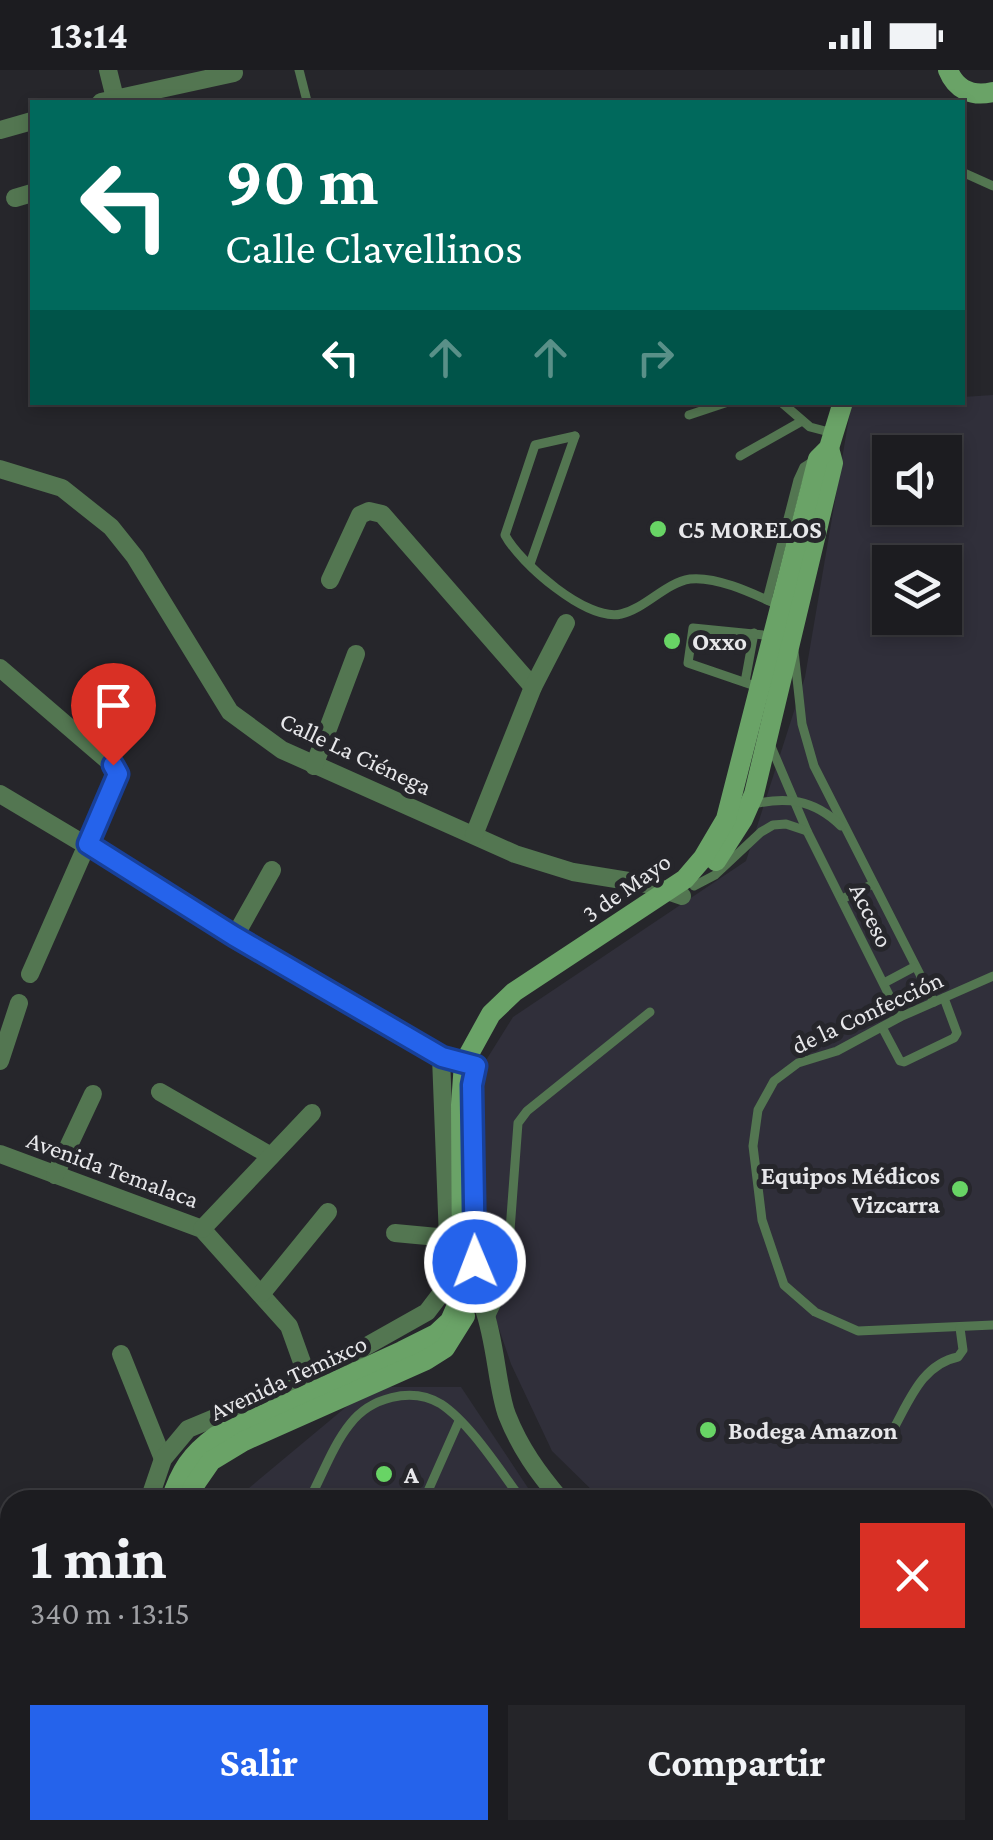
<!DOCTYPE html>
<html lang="es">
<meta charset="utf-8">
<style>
:root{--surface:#1c1c20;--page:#252529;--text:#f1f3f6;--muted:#a0a1a5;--line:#3a3a3e;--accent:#2563eb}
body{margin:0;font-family:"Crimson Pro",serif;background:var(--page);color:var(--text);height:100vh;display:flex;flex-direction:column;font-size:38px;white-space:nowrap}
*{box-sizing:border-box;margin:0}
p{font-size:32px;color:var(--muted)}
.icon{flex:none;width:55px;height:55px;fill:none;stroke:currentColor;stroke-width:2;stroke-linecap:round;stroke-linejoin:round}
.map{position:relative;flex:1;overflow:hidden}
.panel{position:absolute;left:0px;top:1420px;width:995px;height:350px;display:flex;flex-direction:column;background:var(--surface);border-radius:30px 30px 0 0;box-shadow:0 5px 15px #0003,0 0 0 2px var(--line)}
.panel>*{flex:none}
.guide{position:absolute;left:30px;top:30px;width:935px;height:305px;border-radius:0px;box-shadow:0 5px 15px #0003,0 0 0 2px var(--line);background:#00695c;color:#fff;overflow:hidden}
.tools{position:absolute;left:872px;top:365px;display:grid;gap:20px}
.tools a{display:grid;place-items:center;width:90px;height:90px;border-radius:0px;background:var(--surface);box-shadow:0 5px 15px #0003,0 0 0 2px var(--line);font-size:50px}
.pin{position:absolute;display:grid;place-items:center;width:85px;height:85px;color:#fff;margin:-102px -42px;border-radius:50% 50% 50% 0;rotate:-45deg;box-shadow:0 0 10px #0007}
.pin .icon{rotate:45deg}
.me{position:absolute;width:110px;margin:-55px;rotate:359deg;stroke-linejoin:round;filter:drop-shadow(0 0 8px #0008)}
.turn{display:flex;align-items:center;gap:35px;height:210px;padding:0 30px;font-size:45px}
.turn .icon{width:130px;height:130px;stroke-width:2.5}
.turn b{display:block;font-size:70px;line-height:85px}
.lanes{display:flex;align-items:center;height:95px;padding:0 30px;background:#0003;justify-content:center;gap:50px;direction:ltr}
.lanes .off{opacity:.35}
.round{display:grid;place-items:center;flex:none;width:105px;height:105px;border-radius:0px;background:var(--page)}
.summary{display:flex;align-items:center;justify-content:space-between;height:170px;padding:0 30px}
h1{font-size:60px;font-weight:700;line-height:75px}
.cta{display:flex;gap:20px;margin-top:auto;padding:20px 30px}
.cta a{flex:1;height:115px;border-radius:0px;background:var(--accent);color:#fff;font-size:40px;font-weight:700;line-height:115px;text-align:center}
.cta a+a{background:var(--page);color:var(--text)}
.status{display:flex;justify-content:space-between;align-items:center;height:70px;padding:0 50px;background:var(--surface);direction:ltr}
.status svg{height:28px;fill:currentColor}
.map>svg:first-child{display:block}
.built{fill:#302f3a;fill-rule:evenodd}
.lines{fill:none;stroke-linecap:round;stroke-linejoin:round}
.lane{stroke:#537651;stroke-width:9}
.street{stroke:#537651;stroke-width:18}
.secondary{stroke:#6aa367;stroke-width:20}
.route-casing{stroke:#184099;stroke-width:25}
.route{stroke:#2563eb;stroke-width:18}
.poi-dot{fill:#68d465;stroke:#26262b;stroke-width:4}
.labels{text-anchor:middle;stroke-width:10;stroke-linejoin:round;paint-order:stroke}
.poi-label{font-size:25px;font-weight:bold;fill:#e7e7ea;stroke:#26262b;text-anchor:start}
.street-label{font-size:25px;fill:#e7e7ea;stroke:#26262b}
</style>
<div class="status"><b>13:14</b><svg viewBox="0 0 49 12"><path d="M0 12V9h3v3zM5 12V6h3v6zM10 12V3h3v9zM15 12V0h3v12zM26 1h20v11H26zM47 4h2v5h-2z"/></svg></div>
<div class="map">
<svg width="993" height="1770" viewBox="0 0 993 1770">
<rect width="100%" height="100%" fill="#26262b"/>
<g class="built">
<path d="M993,325V1545L985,1548V1430H602L552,1381L511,1294L482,1209L483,995L513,947L746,791L805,607L851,336L962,332L963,327ZM890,382H945V438H890ZM890,492H945V548H890Z"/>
<polygon points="370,1317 461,1317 536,1430 240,1430 243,1423"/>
<polygon points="985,1664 993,1667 993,1770 236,1770 228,1760 985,1760"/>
</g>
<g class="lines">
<g class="lane">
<polyline points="299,0 307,31"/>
<polyline points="962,102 993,116"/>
<polyline points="781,332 810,357 833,363"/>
<polyline points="689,345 728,332"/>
<path d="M575,366L535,375L505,465C520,493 587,552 621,544C646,538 665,513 690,509C717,506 754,524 778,535"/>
<polyline points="740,386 802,351"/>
<polyline points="530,494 575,366"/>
<polyline points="767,530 798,410 804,397 815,390"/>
<polyline points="794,581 802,654 814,696 934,932"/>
<polyline points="745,612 754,563"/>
<polyline points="758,617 688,593 693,558 773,566"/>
<polyline points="770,674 807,761 900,947"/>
<path d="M750,735C785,726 814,729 841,756"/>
<polyline points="694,816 715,805 761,762 773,755 786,754 807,761"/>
<polyline points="842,829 873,814"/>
<polyline points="993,906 900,947 837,981 798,993 774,1011 758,1040 753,1076 762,1150 784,1215 815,1242 858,1261 993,1255"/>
<polyline points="884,913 914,897"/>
<polyline points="882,957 900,991 904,992 954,968 957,963 944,928"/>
<polyline points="488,1252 506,1214 518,1053 527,1041 650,942"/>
<path d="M894,1358C910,1329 923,1294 958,1287L963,1280L960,1258"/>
<path d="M309,1430C322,1406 333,1375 350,1354C370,1328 411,1316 441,1334C470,1353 501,1402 522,1430"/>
<polyline points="424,1430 459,1351"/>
<polyline points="985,1675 993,1678"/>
<polyline points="985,1758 993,1736"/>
<polyline points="224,1760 231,1770"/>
<polyline points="236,1760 262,1770"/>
<polyline points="291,1770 295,1760"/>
<polyline points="408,1770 412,1760"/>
<polyline points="521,1770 525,1760"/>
<polyline points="636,1770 640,1760"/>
</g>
<g class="street">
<polyline points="108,0 116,32"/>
<polyline points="101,32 234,3"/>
<polyline points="0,60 32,51"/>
<polyline points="15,128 32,123"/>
<polyline points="0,399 62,418 111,457 135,487 230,642 282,680 515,784 573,802 647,814 682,826"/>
<polyline points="330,510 360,445 369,441 382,444 533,617"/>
<polyline points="0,598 113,695 118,704 30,904"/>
<polyline points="314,696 356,584"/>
<polyline points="0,724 441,987 476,995"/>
<polyline points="474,765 533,617 566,553"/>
<polyline points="235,866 272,800"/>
<polyline points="0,991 19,933"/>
<polyline points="160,1022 271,1086"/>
<polyline points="0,1084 202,1159 289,1256 308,1309"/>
<polyline points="55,1105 93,1024"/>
<polyline points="202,1159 312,1043"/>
<polyline points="395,1163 459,1169"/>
<path d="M451,1200C497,1215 492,1306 507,1345C520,1378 538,1403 561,1430"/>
<polyline points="262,1223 328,1142"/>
<polyline points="121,1284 163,1389"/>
<polyline points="149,1430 163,1389 188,1359 308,1309 427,1242 443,1221 448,1199 448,1169 441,987"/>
<polyline points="0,1451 10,1454"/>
<polyline points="0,1512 10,1503"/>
<polyline points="985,1572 993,1569"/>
<polyline points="0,1623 10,1625"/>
</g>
<g class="secondary">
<path d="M948,0C956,20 972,27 993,22"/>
<polyline points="716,791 743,749 754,724 833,393 829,378"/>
<path d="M171,1430C180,1401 191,1384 216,1366L402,1281L436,1264L450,1251L458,1233L462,1204L461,1035L464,993L491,944L514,922L685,809L703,788L726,749L818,389L829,378L843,332"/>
<polyline points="189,1430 193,1417 211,1391 244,1371 426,1290 445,1278 465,1246"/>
<polyline points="0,1660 10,1655"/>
<polyline points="209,1760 216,1770"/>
</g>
</g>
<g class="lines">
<g class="route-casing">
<polyline id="route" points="113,695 118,704 88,774 234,866 442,987 476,996 472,1015 475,1192"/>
</g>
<use href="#route" class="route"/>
</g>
<g class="poi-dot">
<circle cx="658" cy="459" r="10"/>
<circle cx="672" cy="571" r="10"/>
<circle cx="960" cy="1119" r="10"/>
<circle cx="708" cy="1360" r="10"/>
<circle cx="384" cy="1404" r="10"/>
</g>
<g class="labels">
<g class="poi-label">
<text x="678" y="468">C5 MORELOS</text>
<text x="692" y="580">Oxxo</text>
<text x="940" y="1114" text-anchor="end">Equipos Médicos<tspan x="940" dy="29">Vizcarra</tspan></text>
<text x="728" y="1369">Bodega Amazon</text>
<text x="404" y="1413">A</text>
</g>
<g class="street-label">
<text transform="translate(356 683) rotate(25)" y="9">Calle La Ciénega</text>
<text transform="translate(626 817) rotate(-35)" y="9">3 de Mayo</text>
<text transform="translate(872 845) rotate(64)" y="9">Acceso</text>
<text transform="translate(867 942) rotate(-25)" y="9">de la Confección</text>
<text transform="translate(113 1099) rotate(20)" y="9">Avenida Temalaca</text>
<text transform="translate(288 1307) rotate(-25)" y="9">Avenida Temixco</text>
</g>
</g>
</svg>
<div class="tools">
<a><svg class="icon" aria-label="sound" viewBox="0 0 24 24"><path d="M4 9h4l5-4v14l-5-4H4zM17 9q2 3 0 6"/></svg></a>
<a><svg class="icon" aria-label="layers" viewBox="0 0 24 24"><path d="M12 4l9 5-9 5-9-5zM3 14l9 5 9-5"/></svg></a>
</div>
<div class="pin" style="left:113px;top:695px;background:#d93025"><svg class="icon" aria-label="arrive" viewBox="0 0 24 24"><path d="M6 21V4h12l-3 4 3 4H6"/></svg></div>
<svg class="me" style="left:475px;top:1192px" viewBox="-20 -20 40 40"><circle r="17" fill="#2563eb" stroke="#fff" stroke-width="3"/><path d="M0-11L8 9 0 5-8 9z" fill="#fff"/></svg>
<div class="guide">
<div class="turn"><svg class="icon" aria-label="left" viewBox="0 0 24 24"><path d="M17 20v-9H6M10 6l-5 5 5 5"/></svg><div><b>90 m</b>Calle Clavellinos</div></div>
<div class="lanes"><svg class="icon" aria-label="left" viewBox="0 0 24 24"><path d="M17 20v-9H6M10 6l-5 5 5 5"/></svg><svg class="icon off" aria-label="ahead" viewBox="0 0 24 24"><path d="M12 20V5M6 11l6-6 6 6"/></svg><svg class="icon off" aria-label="ahead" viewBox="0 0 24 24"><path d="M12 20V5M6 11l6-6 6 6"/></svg><svg class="icon off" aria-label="right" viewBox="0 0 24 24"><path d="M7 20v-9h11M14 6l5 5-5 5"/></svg></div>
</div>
<section class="panel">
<div class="summary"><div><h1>1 min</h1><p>340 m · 13:15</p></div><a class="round" style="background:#d93025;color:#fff"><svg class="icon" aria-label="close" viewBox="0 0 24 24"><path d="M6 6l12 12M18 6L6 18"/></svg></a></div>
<div class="cta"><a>Salir</a><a>Compartir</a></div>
</section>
</div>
